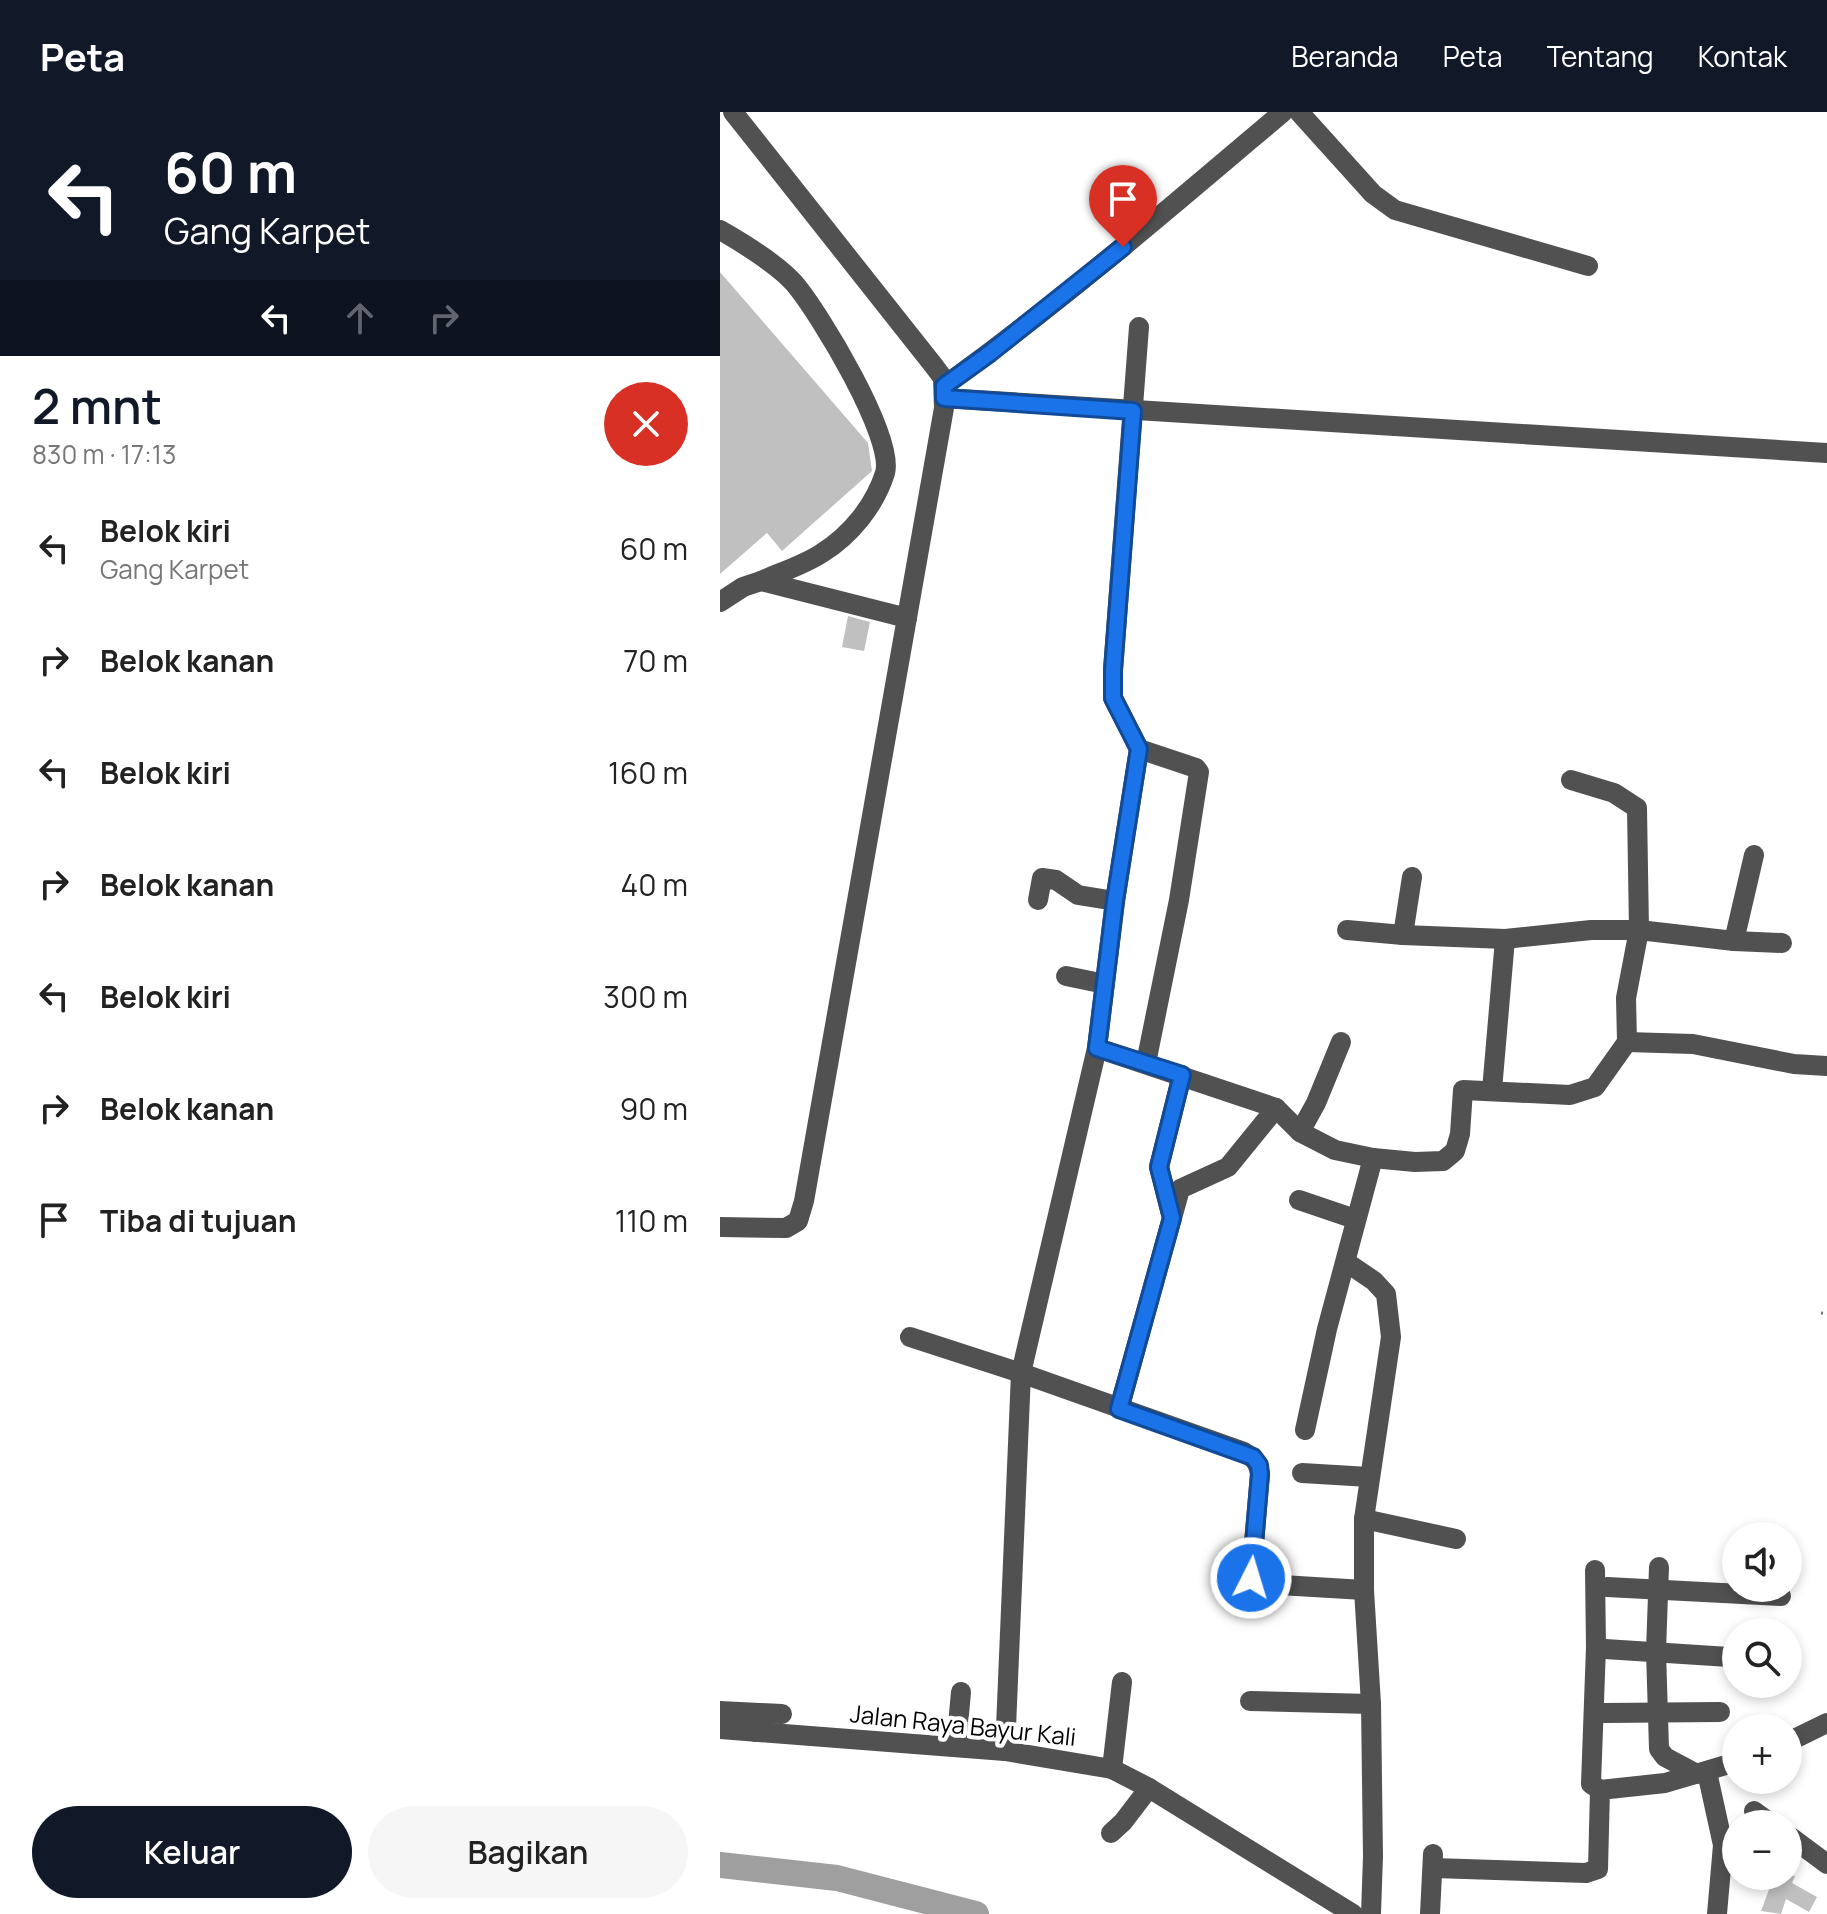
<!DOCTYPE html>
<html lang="id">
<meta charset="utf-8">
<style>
:root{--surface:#fff;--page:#f6f6f6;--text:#222;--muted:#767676;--accent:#111827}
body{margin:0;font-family:Manrope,sans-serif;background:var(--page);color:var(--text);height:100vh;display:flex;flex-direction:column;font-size:30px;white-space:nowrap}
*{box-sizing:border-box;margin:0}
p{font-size:26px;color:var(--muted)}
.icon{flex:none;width:44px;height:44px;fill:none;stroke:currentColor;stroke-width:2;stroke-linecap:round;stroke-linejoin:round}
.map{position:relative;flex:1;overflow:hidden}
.drawer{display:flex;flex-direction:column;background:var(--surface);width:720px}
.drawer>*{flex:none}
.banner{background:#111827;color:#fff;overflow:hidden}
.controls{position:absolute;left:1002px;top:1410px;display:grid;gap:16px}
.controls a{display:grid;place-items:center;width:80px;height:80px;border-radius:50%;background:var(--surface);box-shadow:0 4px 12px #0003;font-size:40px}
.pin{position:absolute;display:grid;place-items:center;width:68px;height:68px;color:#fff;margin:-82px -34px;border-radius:50% 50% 50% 0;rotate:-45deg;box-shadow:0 0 8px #0007}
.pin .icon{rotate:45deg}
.me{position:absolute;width:88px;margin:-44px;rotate:5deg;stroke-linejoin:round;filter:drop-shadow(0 0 6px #0008)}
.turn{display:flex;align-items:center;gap:28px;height:168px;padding:0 32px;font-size:36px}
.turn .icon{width:104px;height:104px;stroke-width:2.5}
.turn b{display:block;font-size:56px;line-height:68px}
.lanes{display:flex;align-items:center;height:76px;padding:0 32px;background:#0003;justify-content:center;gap:40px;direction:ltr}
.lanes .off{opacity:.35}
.round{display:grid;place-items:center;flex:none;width:84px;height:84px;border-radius:42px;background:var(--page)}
.head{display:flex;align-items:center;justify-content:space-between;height:136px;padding:0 32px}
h1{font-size:48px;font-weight:600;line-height:60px;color:var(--accent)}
.primary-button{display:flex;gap:16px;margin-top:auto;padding:16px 32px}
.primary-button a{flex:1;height:92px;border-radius:48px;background:var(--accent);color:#fff;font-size:32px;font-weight:600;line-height:92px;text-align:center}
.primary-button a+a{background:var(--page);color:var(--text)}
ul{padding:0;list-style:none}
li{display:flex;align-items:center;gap:24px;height:112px;padding:0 32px}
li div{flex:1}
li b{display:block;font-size:30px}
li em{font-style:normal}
header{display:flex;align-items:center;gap:48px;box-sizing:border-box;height:112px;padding:0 40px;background:var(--accent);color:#fff}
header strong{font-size:38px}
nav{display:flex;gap:44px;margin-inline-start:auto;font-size:28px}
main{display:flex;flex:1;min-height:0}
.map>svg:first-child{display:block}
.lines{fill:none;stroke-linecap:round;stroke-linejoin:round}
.river{stroke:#9f9f9f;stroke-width:26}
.building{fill:#c0c0c0}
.path{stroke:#737373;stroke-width:3;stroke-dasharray:2 4;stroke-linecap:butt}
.minor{stroke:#515151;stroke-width:20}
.route-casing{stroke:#114b97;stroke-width:20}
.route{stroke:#1a73e8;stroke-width:14}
.labels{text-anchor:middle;stroke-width:8;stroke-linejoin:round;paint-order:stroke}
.street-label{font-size:24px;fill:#000;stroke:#fff}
</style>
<header>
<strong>Peta</strong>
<nav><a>Beranda</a><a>Peta</a><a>Tentang</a><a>Kontak</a></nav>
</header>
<main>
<section class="drawer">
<div class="banner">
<div class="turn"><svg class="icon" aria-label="left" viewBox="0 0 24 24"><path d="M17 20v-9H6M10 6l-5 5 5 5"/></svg><div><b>60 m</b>Gang Karpet</div></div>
<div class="lanes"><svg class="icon" aria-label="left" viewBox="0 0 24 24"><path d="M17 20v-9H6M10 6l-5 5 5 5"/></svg><svg class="icon off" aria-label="ahead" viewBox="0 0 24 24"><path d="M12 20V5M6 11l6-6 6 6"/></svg><svg class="icon off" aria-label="right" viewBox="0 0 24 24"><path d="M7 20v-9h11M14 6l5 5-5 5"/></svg></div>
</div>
<div class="head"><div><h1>2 mnt</h1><p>830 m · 17:13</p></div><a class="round" style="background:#d93025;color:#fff"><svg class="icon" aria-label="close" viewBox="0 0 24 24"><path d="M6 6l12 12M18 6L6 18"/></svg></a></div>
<ul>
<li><svg class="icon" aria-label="left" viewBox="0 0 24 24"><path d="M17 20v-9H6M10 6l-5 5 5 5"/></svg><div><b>Belok kiri</b><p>Gang Karpet</p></div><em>60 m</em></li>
<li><svg class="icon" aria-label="right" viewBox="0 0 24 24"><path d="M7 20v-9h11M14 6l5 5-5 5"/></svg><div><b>Belok kanan</b></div><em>70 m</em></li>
<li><svg class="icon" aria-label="left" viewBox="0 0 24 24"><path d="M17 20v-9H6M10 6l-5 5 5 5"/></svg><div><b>Belok kiri</b></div><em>160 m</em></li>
<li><svg class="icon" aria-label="right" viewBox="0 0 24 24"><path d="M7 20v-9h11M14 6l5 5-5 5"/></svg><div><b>Belok kanan</b></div><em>40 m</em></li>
<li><svg class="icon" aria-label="left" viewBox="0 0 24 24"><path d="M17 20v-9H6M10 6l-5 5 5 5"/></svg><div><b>Belok kiri</b></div><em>300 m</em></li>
<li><svg class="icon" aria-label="right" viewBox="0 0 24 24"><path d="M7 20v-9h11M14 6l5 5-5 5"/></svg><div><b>Belok kanan</b></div><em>90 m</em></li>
<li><svg class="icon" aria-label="arrive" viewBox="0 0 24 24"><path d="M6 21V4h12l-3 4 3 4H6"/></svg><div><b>Tiba di tujuan</b></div><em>110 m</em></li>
</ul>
<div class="primary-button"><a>Keluar</a><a>Bagikan</a></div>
</section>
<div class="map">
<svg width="1107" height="1802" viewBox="0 0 1107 1802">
<rect width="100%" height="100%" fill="#fff"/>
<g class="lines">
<polyline class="river" points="0,1753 117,1766 256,1802"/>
</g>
<g class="building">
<polygon points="0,160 148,331 152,359 62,439 47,421 0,462"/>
<polygon points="128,504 150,510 144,539 122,535"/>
<polygon points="1054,1764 1075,1764 1072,1771 1097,1785 1089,1800 1066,1787 1061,1802 1041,1799"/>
</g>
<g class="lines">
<polyline class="path" points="1101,1201 1107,1202"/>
<g class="minor">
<polyline points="579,0 653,82 675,98 868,154"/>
<path d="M0,118C21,130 58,153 74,171C99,200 175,326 165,361C155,393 131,423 102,441C84,453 61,460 41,469L187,506"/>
<path d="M224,274C342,189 452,94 563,0"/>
<polyline points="224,286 1107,341"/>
<polyline points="0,490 23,475 41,469"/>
<polyline points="419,637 476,656 479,660 459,788 426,951"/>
<polyline points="692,765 683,823 785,827 871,818 919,818 1014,829 1034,743"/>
<polyline points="318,788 322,766 336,768 358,783 395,789"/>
<polyline points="627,818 683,823"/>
<polyline points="1014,829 1062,831"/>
<polyline points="346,864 385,872"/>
<polyline points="907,930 973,932 1074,952 1107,954"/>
<polyline points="377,936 556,996 580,1020 615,1038 653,1046 695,1050 723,1049 735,1039 740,1022 743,978 850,983 875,975 907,930 906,886 919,818 917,696 894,681 851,668"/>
<polyline points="772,978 785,827"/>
<polyline points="580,1020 596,991 621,930"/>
<polyline points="579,1088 635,1107"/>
<polyline points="451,1102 439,1055 462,963"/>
<polyline points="0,1115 66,1116 78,1109 84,1089 224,296 223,266 214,254 13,0"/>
<polyline points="626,1150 654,1169 666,1182 671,1225 644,1407 644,1478 651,1592 653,1744 651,1802"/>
<path d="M190,1225L301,1261L524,1340C534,1346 538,1350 540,1362L531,1466L544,1472L644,1478"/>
<polyline points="399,1297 460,1077 508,1055 556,996"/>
<polyline points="585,1318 607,1217 653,1046"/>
<polyline points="582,1361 649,1365"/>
<polyline points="644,1407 736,1427"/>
<polyline points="939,1455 936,1539 939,1637 945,1645 977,1662"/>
<polyline points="875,1458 876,1535 871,1672 880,1678"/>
<polyline points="887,1475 1061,1484"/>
<polyline points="885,1537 1009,1545"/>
<polyline points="530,1589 651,1592"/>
<polyline points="0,1599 39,1601"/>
<polyline points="884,1601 1000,1600"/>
<polyline points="0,1617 285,1639 392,1657 429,1676 633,1802"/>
<polyline points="36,1620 39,1601 62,1602"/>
<polyline points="1068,1630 1107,1611"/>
<polyline points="236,1635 241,1580"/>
<polyline points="285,1639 301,1261 377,936 395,789 419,637 393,586 393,558 419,215"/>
<polyline points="392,1657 402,1570"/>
<polyline points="987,1660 1003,1733 997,1802"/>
<polyline points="1034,1699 1052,1712"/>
<polyline points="391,1721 403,1710 429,1676"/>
<polyline points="1068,1723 1107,1752"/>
<polyline points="714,1756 866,1761 878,1757 880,1678 945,1671 1016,1650"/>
<polyline points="710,1802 713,1742"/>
</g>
</g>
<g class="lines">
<g class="route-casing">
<polyline id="route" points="403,135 270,241 224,274 224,286 413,299 393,558 393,586 419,637 395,789 377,936 462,963 439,1055 452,1106 399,1297 533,1345 539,1353 540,1362 531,1466"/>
</g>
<use href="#route" class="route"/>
</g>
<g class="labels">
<g class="street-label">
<text transform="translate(243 1614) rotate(6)" y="8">Jalan Raya Bayur Kali</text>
</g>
</g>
</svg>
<div class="controls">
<a><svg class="icon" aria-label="sound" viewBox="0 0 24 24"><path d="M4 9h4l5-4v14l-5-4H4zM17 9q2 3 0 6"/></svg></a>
<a><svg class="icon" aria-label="search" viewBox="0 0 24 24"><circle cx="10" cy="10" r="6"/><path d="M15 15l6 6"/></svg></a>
<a>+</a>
<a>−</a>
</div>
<div class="pin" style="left:403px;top:135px;background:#d93025"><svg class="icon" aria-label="arrive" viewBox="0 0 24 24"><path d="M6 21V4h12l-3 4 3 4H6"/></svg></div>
<svg class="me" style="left:531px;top:1466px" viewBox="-20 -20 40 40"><circle r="17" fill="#1a73e8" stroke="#fff" stroke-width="3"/><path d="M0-11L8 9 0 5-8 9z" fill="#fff"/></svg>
</div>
</main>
